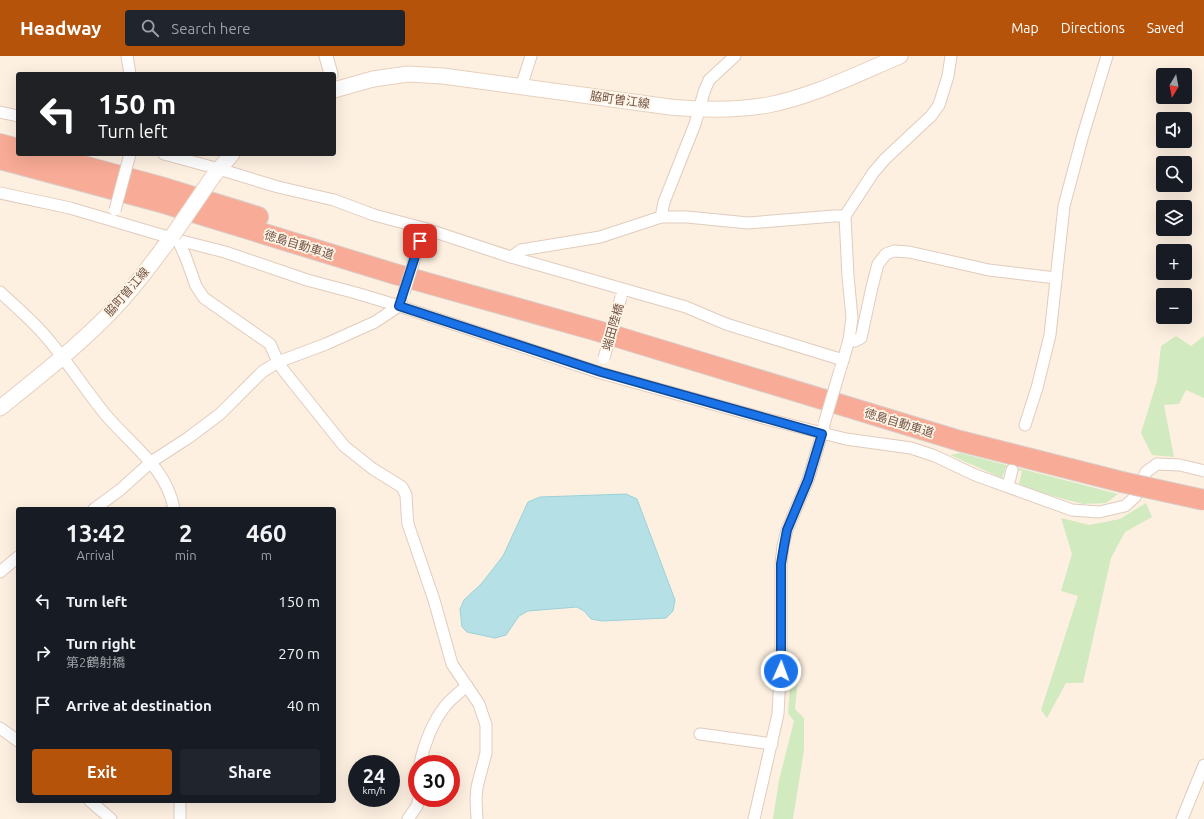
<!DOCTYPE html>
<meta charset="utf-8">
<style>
:root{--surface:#171b24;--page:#20242c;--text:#f1f3f6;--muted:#9ea1a6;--accent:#b45309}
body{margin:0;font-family:Ubuntu,"Noto Sans JP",sans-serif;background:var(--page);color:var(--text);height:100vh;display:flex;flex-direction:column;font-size:15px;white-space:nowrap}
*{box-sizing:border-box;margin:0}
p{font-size:13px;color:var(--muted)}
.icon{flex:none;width:22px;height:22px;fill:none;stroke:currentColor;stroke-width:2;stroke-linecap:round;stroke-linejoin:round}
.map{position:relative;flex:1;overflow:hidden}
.sheet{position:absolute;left:16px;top:451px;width:320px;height:296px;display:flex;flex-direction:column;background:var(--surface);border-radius:4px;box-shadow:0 4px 16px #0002}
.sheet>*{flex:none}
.hud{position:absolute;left:16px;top:16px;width:320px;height:84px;border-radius:4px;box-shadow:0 4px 16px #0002;background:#202124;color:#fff;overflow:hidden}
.needle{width:26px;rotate:190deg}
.buttons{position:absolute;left:1156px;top:12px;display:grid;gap:8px}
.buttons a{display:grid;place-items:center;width:36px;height:36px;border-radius:4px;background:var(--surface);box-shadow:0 4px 16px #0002;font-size:20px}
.speed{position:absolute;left:348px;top:699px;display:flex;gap:8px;font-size:20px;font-weight:700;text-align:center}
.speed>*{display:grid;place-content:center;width:52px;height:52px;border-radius:50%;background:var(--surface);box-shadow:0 4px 16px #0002;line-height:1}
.speed small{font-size:10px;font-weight:400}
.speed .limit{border:6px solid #d22;background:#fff;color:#111}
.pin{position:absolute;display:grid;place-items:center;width:34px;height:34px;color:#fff;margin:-17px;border-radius:8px;box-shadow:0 2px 6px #0006}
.me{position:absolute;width:44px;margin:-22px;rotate:2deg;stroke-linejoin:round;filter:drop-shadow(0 0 3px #0008)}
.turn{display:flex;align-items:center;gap:14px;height:84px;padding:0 16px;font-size:18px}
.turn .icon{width:52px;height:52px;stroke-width:2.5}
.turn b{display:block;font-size:28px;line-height:34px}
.eta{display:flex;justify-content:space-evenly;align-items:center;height:68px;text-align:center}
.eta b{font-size:24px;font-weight:600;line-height:28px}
.cta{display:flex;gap:8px;margin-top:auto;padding:8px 16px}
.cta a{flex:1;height:46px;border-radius:4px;background:var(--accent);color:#fff;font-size:16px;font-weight:600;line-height:46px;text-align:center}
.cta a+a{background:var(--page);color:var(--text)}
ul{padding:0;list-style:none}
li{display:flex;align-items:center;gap:12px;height:52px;padding:0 16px}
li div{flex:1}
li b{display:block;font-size:15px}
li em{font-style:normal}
header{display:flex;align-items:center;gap:24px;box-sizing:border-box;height:56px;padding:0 20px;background:var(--accent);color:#fff}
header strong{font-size:19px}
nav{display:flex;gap:22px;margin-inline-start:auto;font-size:14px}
.search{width:280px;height:36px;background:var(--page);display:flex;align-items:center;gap:10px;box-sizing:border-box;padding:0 14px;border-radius:4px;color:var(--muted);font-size:15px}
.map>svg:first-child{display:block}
.green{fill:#d2eabf}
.water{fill:#b5e1e6;stroke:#9bd1d8}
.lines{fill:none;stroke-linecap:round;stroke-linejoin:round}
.minor-casing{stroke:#e1ccbd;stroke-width:13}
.tertiary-casing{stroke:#e1ccbd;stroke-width:15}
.secondary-casing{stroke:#e8cfbc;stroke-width:17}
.motorway-casing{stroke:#d8cfcb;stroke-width:22}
.minor{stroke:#fff;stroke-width:11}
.tertiary{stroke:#fff;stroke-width:13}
.secondary{stroke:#fff;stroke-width:15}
.motorway{stroke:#f8ab96;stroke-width:20}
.minor-bridge-casing{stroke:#e1ccbd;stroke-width:13;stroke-linecap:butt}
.secondary-bridge-casing{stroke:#e8cfbc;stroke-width:17;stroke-linecap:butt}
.motorway-bridge-casing{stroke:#d8cfcb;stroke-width:22;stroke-linecap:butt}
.minor-bridge{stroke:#fff;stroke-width:11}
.secondary-bridge{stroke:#fff;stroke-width:15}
.motorway-bridge{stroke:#f8ab96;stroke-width:20}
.route-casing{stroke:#114b97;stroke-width:10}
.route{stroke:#1a73e8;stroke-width:7}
.labels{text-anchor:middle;stroke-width:3.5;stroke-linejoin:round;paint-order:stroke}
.street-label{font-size:12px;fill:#745547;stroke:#fff5e7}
</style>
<header>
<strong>Headway</strong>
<div class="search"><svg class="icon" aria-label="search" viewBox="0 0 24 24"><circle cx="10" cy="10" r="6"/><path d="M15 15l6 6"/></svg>Search here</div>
<nav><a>Map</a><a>Directions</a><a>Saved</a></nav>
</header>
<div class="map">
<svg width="1204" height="763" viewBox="0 0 1204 763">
<rect width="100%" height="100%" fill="#fdf0e1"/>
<g class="green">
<polygon points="1176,280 1191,290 1204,280 1204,342 1186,334 1179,348 1164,349 1174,401 1152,399 1141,377 1157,325 1161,290"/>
<polygon points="960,397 1118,438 1106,447 1083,448 1045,438 1019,428 1022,415 1006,411 1002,422 950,399"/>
<polygon points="1146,447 1152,461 1125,476 1111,502 1083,627 1066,627 1047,662 1041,654 1078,540 1061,535 1072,498 1061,462 1089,469 1120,463"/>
<polygon points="792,603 800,603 795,653 804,662 804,694 793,763 773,763 779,724 794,665 788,657"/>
</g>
<polygon class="water" points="626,438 637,443 675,544 673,555 666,562 602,565 591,563 584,555 577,551 528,555 519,560 506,579 495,582 467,576 462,571 460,553 464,544 482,527 503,500 528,446 540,441"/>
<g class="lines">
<g class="minor-casing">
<g id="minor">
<polyline points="127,0 130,18"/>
<polyline points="521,31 531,0"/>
<polyline points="0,56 18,60"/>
<polyline points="164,98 219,113 278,131 334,144 374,159 423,172 511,201 686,251 726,268 843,304"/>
<polyline points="0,137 70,152 178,184 225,196 307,224 356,237 399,250 601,317 763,362 846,383 911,392 935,400 975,419 1072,454 1099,456 1125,450 1135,441 1146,416 1157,408 1180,409 1204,415"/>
<polyline points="661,161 664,146 695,68 704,36 709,24 735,0"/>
<polyline points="178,184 186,202 196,230 204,242 270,288 278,306 284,315 344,390 373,413 402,431 406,439 407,457 408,468 434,544 452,608 479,648 486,669 486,697 477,731 476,744 477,763"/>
<polyline points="511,201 521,194 600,181 661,161 687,161 748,167 834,160 845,160"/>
<path d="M0,236C13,248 27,260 40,274C64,300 83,331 105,358C130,388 167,412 174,453"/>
<polyline points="849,284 855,285 861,282 872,231 878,208 886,198 894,195 909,196 989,214 1056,222"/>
<polyline points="841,311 849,284 852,262 848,220 845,160 873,117 885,103 931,60 939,49 948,20 951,0"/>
<polyline points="1025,369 1037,332 1050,279 1064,150 1083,79 1107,0"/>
<polyline points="1008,430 1012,414"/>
<polyline points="94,453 120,434 151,406 188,382 220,358 262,316 278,306 326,288 375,266 399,250 401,245"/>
<polyline points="0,516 18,501"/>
<polyline points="0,672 18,685"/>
<polyline points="700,678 772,688"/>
<path d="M420,708C424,688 433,665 446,649C452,642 460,636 467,630"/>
<polyline points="90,745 111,763"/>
<polyline points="180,763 180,745"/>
<polyline points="408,763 417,750 419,742"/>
<polyline points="754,763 778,658 781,600 781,508 783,490 787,474 808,424 824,371"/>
<polyline points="1182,763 1204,709"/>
</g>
</g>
<g class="tertiary-casing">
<polyline id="tertiary" points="326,0 331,18"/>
</g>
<g class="secondary-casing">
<g id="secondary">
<path d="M334,34L373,23L408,18L443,20L670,51C703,54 735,55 768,49C814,40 857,18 900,0"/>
<polyline points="214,119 232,98"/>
<path d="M0,352C36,323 73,294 106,261C131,236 152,207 173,179"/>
</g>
</g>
<g class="motorway-casing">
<g id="motorway">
<polyline points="0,88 18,93"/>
<polyline points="39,98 161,131 258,161"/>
<polyline points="0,103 157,145 395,218 598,275 960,385 1122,426"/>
</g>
</g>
<use href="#minor" class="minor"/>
<use href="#tertiary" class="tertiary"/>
<use href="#secondary" class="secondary"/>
<use href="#motorway" class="motorway"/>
<g class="minor-bridge-casing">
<g id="minor-bridge">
<polyline points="115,154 130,98"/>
<polyline points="404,237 420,185"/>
<polyline points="604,302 621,241"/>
<polyline points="824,368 840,314"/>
</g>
</g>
<g class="secondary-bridge-casing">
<polyline id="secondary-bridge" points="173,179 214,119"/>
</g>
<g class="motorway-bridge-casing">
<polyline id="motorway-bridge" points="1122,426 1204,444"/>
</g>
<use href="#minor-bridge" class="minor-bridge"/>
<use href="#secondary-bridge" class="secondary-bridge"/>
<use href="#motorway-bridge" class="motorway-bridge"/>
</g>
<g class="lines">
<g class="route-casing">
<polyline id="route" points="420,185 399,250 601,316 822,378 808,424 787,474 784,490 781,508 781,615"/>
</g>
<use href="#route" class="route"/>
</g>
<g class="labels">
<g class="street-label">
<text transform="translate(620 44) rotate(8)" y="4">脇町曽江線</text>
<text transform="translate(299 189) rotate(17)" y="4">徳島自動車道</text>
<text transform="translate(127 236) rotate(-49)" y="4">脇町曽江線</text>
<text transform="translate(613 271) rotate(-74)" y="4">端田陸橋</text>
<text transform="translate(899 367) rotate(17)" y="4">徳島自動車道</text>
</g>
</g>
</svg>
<div class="buttons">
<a><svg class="needle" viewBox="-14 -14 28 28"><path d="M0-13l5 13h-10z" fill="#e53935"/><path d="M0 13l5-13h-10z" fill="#9ea1a6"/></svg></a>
<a><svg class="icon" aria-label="sound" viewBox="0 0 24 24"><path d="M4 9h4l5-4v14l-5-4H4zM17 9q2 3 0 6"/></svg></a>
<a><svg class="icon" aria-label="search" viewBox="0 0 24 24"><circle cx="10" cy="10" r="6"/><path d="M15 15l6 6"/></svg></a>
<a><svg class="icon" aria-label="layers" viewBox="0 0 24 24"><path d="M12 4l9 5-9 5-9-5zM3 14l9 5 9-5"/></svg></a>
<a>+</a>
<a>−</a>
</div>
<div class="speed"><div>24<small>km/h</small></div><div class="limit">30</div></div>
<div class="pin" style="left:420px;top:185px;background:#d93025"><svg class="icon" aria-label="arrive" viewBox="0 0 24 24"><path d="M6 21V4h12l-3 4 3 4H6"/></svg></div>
<svg class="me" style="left:781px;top:615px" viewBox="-20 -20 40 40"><circle r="17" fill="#1a73e8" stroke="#fff" stroke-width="3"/><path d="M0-11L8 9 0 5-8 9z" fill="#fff"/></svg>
<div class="hud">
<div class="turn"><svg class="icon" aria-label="left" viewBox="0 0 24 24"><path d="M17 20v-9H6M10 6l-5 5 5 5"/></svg><div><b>150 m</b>Turn left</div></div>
</div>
<section class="sheet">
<div class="eta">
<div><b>13:42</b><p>Arrival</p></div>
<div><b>2</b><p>min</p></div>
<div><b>460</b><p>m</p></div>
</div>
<ul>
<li><svg class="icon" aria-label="left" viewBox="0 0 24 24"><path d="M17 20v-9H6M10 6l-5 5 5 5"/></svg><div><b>Turn left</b></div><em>150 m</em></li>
<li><svg class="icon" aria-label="right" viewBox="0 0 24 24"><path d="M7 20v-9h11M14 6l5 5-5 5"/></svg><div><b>Turn right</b><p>第2鶴射橋</p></div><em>270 m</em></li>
<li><svg class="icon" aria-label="arrive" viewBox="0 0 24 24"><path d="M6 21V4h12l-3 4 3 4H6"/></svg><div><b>Arrive at destination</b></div><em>40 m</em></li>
</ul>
<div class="cta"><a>Exit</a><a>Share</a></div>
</section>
</div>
